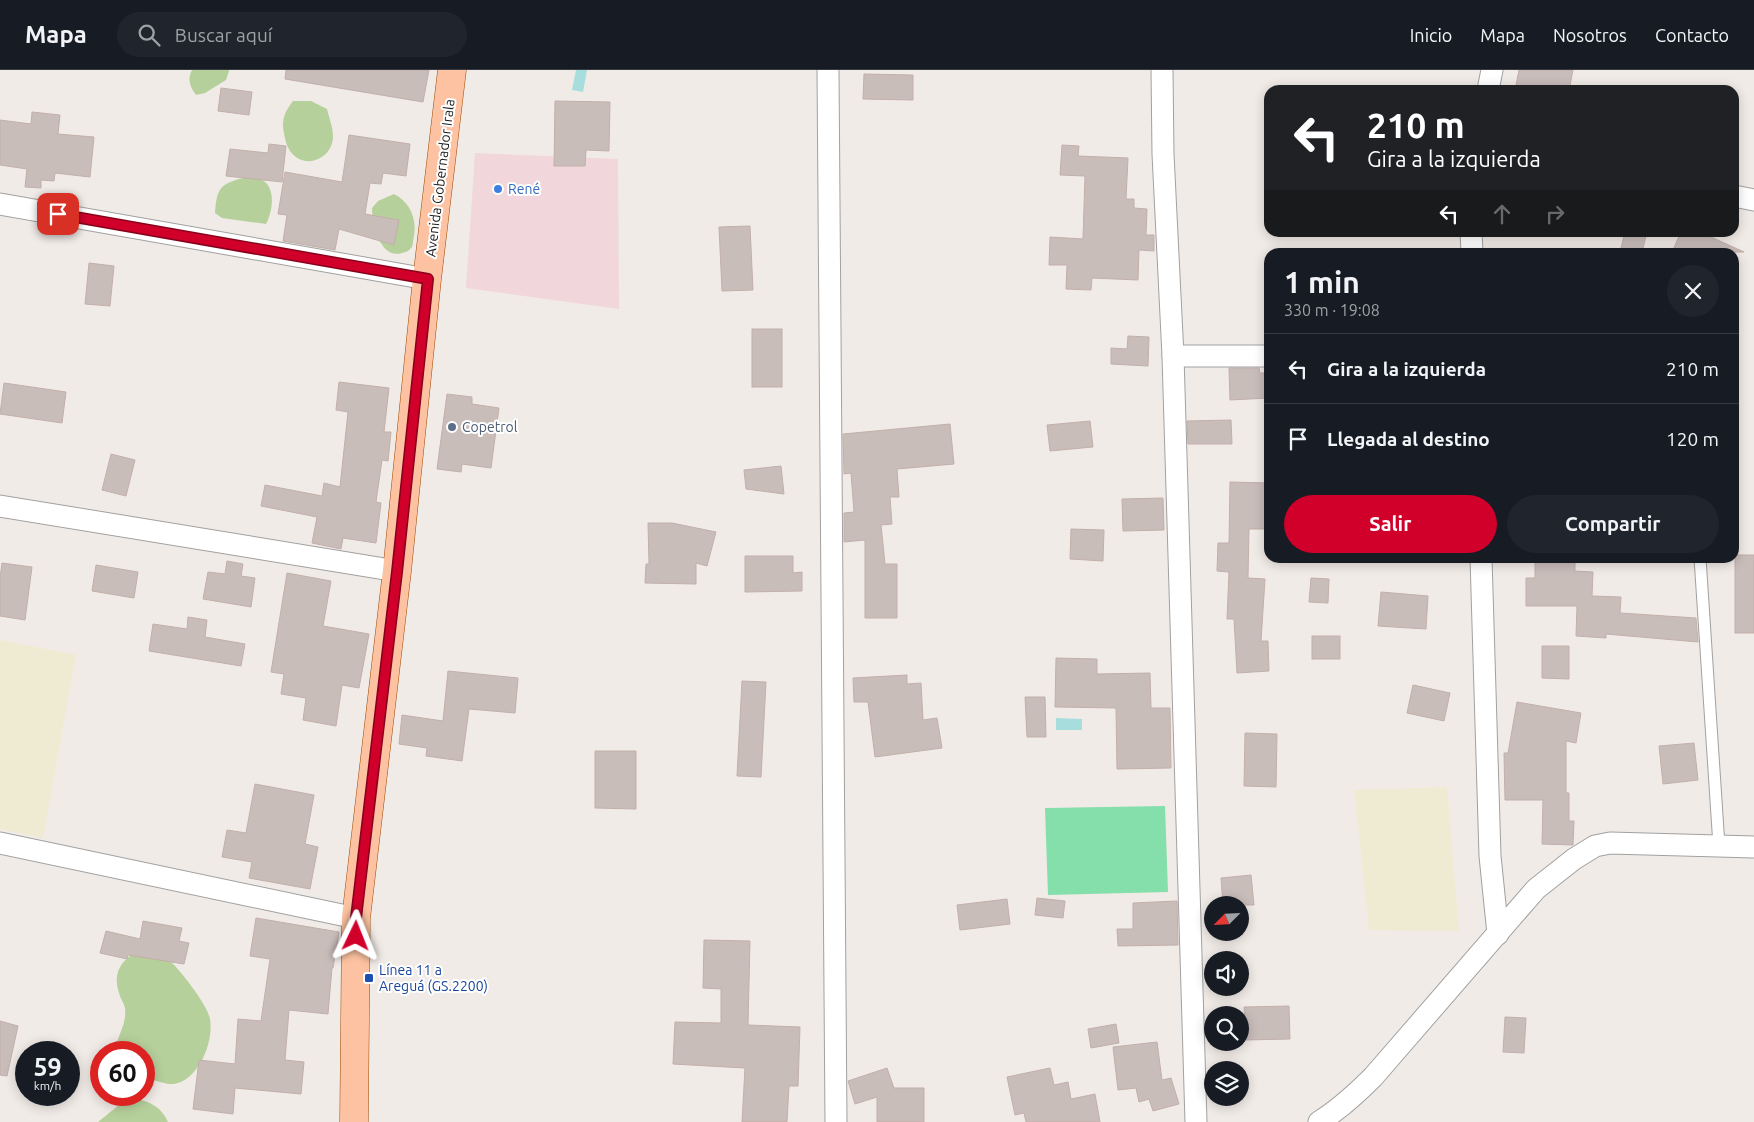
<!DOCTYPE html>
<html lang="es">
<meta charset="utf-8">
<style>
:root{--surface:#171b24;--page:#20242c;--text:#f1f3f6;--muted:#9ea1a6;--line:#363941;--accent:#d1002b}
body{margin:0;font-family:Ubuntu,sans-serif;background:var(--page);color:var(--text);height:100vh;display:flex;flex-direction:column;font-size:19px;white-space:nowrap}
*{box-sizing:border-box;margin:0}
p{font-size:16px;color:var(--muted)}
.icon{flex:none;width:28px;height:28px;fill:none;stroke:currentColor;stroke-width:2;stroke-linecap:round;stroke-linejoin:round}
.map{position:relative;flex:1;overflow:hidden}
.drawer{position:absolute;left:1264px;top:178px;width:475px;height:315px;display:flex;flex-direction:column;background:var(--surface);border-radius:15px;box-shadow:0 2px 12px #0003}
.drawer>*{flex:none}
.banner{position:absolute;left:1264px;top:15px;width:475px;height:152px;border-radius:15px;box-shadow:0 2px 12px #0003;background:#202124;color:#fff;overflow:hidden}
.needle{width:32px;rotate:246deg}
.controls{position:absolute;left:1204px;top:826px;display:grid;gap:10px}
.controls a{display:grid;place-items:center;width:45px;height:45px;border-radius:50%;background:var(--surface);box-shadow:0 2px 12px #0003;font-size:25px}
.speed{position:absolute;left:15px;top:971px;display:flex;gap:10px;font-size:25px;font-weight:700;text-align:center}
.speed>*{display:grid;place-content:center;width:65px;height:65px;border-radius:50%;background:var(--surface);box-shadow:0 2px 12px #0003;line-height:1}
.speed small{font-size:12px;font-weight:400}
.speed .limit{border:8px solid #d22;background:#fff;color:#111}
.pin{position:absolute;display:grid;place-items:center;width:42px;height:42px;color:#fff;margin:-21px;border-radius:10px;box-shadow:0 2px 8px #0006}
.me{position:absolute;width:55px;margin:-28px;rotate:2deg;stroke-linejoin:round;filter:drop-shadow(0 0 4px #0008)}
.turn{display:flex;align-items:center;gap:18px;height:105px;padding:0 20px;font-size:22px}
.turn .icon{width:65px;height:65px;stroke-width:2.5}
.turn b{display:block;font-size:35px;line-height:42px}
.lanes{display:flex;align-items:center;height:48px;padding:0 20px;background:#0003;justify-content:center;gap:25px;direction:ltr}
.lanes .off{opacity:.35}
.round{display:grid;place-items:center;flex:none;width:52px;height:52px;border-radius:26px;background:var(--page)}
.head{display:flex;align-items:center;justify-content:space-between;height:85px;padding:0 20px}
h1{font-size:30px;font-weight:700;line-height:38px}
.cta{display:flex;gap:10px;margin-top:auto;padding:10px 20px}
.cta a{flex:1;height:58px;border-radius:30px;background:var(--accent);color:#fff;font-size:20px;font-weight:700;line-height:58px;text-align:center}
.cta a+a{background:var(--page);color:var(--text)}
ul{padding:0;list-style:none}
li{display:flex;align-items:center;gap:15px;height:70px;padding:0 20px;border-top:1px solid var(--line)}
li div{flex:1}
li b{display:block;font-size:19px}
li em{font-style:normal}
header{display:flex;align-items:center;gap:30px;box-sizing:border-box;height:70px;padding:0 25px;background:var(--surface);border-bottom:1px solid var(--line)}
header strong{font-size:24px}
nav{display:flex;gap:28px;margin-inline-start:auto;font-size:18px}
.search{width:350px;height:45px;background:var(--page);display:flex;align-items:center;gap:12px;box-sizing:border-box;padding:0 18px;border-radius:28px;color:var(--muted);font-size:19px}
.map>svg:first-child{display:block}
.commercial{fill:#f1d6db}
.farmland{fill:#efebd3}
.forest{fill:#b6d09c}
.pitch{fill:#85dfaa}
.water{fill:#a8ddde}
.building{fill:#c9bdba;stroke:#c3afa9}
.lines{fill:none;stroke-linecap:round;stroke-linejoin:round}
.lane-casing{stroke:#a1a1a1;stroke-width:13}
.street-casing{stroke:#a1a1a1;stroke-width:23}
.primary-casing{stroke:#9d4900;stroke-width:29}
.lane{stroke:#fff;stroke-width:11}
.street{stroke:#fff;stroke-width:21}
.primary{stroke:#fcc2a1;stroke-width:28}
.route-casing{stroke:#88001c;stroke-width:12}
.route{stroke:#d1002b;stroke-width:9}
.shop-dot{fill:#3f7fe0;stroke:#fff;stroke-width:2}
.service-dot{fill:#5c6f8a;stroke:#fff;stroke-width:2}
.transit-dot{fill:#1a4fb4;stroke:#fff;stroke-width:2}
.labels{text-anchor:middle;stroke-width:4;stroke-linejoin:round;paint-order:stroke}
.street-label{font-size:14px;fill:#202020;stroke:#fff}
.shop-label{font-size:14px;fill:#366cbe;stroke:#fff;text-anchor:start}
.service-label{font-size:14px;fill:#4e5e75;stroke:#fff;text-anchor:start}
.transit-label{font-size:14px;fill:#164399;stroke:#fff;text-anchor:start}
</style>
<header>
<strong>Mapa</strong>
<div class="search"><svg class="icon" aria-label="search" viewBox="0 0 24 24"><circle cx="10" cy="10" r="6"/><path d="M15 15l6 6"/></svg>Buscar aquí</div>
<nav><a>Inicio</a><a>Mapa</a><a>Nosotros</a><a>Contacto</a></nav>
</header>
<div class="map">
<svg width="1754" height="1052" viewBox="0 0 1754 1052">
<rect width="100%" height="100%" fill="#f1ebe7"/>
<polygon class="commercial" points="475,83 618,89 619,239 466,218"/>
<g class="farmland">
<polygon points="0,570 76,585 43,768 0,759"/>
<polygon points="1447,717 1459,861 1369,860 1354,720"/>
</g>
<g class="forest">
<path d="M192,0H229V1L226,10L205,23L196,25C190,17 187,9 192,0Z"/>
<path d="M293,31H311L327,39C329,48 333,57 333,66C333,89 304,101 290,81C286,75 285,69 284,63C281,50 285,41 293,31Z"/>
<path d="M243,108C248,108 254,107 259,109C277,114 273,141 266,154L222,148L215,143C217,119 219,114 243,108Z"/>
<path d="M394,124C410,132 417,149 414,166C413,169 413,175 412,177C409,181 406,182 402,183C380,190 372,153 372,138L378,131Z"/>
<path d="M140,879C149,883 164,886 171,892C181,901 208,936 210,949C214,971 199,1010 174,1014C165,1015 152,1009 144,1007V982H114C117,967 127,954 125,938C124,933 120,928 119,923C112,901 122,890 140,879Z"/>
<path d="M136,1029C150,1031 162,1038 168,1052H98L119,1035Z"/>
</g>
<polygon class="pitch" points="1165,736 1168,822 1048,825 1045,738"/>
<g class="water">
<polygon points="576,0 587,0 583,22 572,20"/>
<polygon points="1056,648 1082,649 1082,660 1056,660"/>
</g>
<g class="building">
<polygon points="286,0 429,0 423,32 285,9"/>
<polygon points="1519,0 1573,0 1569,20 1515,20"/>
<polygon points="864,4 913,5 913,30 863,29"/>
<polygon points="221,18 252,22 249,45 218,41"/>
<polygon points="555,31 610,32 609,81 586,80 585,96 554,96"/>
<polygon points="32,42 60,45 58,64 94,67 90,107 55,103 54,111 41,110 41,118 25,117 27,99 0,95 0,50 31,54"/>
<polygon points="349,65 410,74 406,106 383,103 381,114 370,113 365,144 399,150 394,175 339,159 335,180 283,171 287,145 278,144 285,102 342,112"/>
<polygon points="269,74 286,76 282,112 226,106 230,79 268,83"/>
<polygon points="1062,75 1079,76 1078,86 1128,88 1126,129 1134,129 1134,138 1147,139 1146,165 1154,165 1154,181 1139,180 1138,210 1092,208 1091,220 1066,219 1067,195 1049,195 1050,167 1083,169 1085,106 1060,105"/>
<polygon points="750,156 753,220 722,221 719,157"/>
<polygon points="1625,162 1647,162 1642,182 1620,182"/>
<polygon points="1681,162 1700,162 1744,182 1672,182"/>
<polygon points="89,193 114,196 110,236 85,234"/>
<rect x="752" y="259" width="30" height="58"/>
<polygon points="1128,266 1149,267 1148,296 1111,294 1111,278 1127,279"/>
<polygon points="1229,298 1259,298 1260,303 1269,303 1269,328 1230,330"/>
<polygon points="339,312 389,318 384,362 391,362 388,391 382,390 376,432 381,433 376,473 343,468 341,479 312,473 317,447 261,436 265,415 322,426 324,413 340,417 348,342 336,340"/>
<polygon points="4,313 66,322 62,353 0,344"/>
<polygon points="447,324 472,327 472,334 499,338 491,398 462,394 461,402 437,399"/>
<polygon points="1231,350 1232,374 1188,374 1187,351"/>
<polygon points="1090,351 1093,377 1050,381 1047,355"/>
<polygon points="950,354 954,394 897,399 899,427 890,427 892,454 881,455 885,494 897,494 897,548 865,548 865,470 844,472 844,443 854,442 851,403 844,404 843,364"/>
<polygon points="111,384 135,390 126,426 102,420"/>
<polygon points="781,396 784,424 746,419 744,400"/>
<polygon points="1230,412 1269,413 1269,459 1249,459 1248,508 1265,509 1261,571 1268,571 1269,601 1237,603 1234,549 1227,549 1229,502 1217,501 1218,473 1229,473"/>
<polygon points="1163,428 1164,460 1123,461 1122,429"/>
<polygon points="648,453 672,453 716,462 707,496 696,493 696,514 645,513 646,494 649,494"/>
<polygon points="1071,459 1104,460 1103,491 1070,489"/>
<rect x="1735" y="485" width="19" height="78"/>
<polygon points="745,486 793,486 793,503 802,502 802,521 745,522"/>
<polygon points="1535,488 1575,488 1575,501 1593,502 1592,526 1621,527 1620,543 1696,548 1698,572 1606,564 1606,568 1576,566 1577,536 1526,536 1526,508 1535,508"/>
<polygon points="227,491 243,494 241,506 255,508 251,537 203,529 208,502 225,504"/>
<polygon points="2,493 32,497 25,550 0,546 0,508"/>
<polygon points="96,495 138,502 134,528 92,521"/>
<polygon points="287,503 331,511 323,556 369,564 359,618 342,615 336,656 303,650 306,628 281,624 284,604 271,602"/>
<polygon points="1311,508 1329,509 1328,533 1309,532"/>
<polygon points="1381,522 1428,526 1426,559 1378,556"/>
<polygon points="188,547 207,550 205,567 245,574 241,596 149,581 153,554 187,559"/>
<rect x="1312" y="566" width="28" height="23"/>
<polygon points="1542,576 1569,576 1569,609 1542,608"/>
<polygon points="1056,588 1097,589 1097,604 1150,603 1151,638 1170,638 1171,698 1117,699 1116,638 1055,637"/>
<polygon points="448,601 518,608 515,643 469,639 462,691 426,686 427,678 399,674 402,645 443,651"/>
<polygon points="907,605 907,614 921,613 923,650 937,648 942,678 875,687 868,632 854,632 853,608"/>
<polygon points="742,611 766,612 761,707 737,706"/>
<polygon points="1413,615 1450,623 1444,651 1407,643"/>
<polygon points="1025,627 1045,627 1046,667 1027,667"/>
<polygon points="1517,632 1581,643 1576,673 1566,671 1566,723 1569,723 1569,751 1574,751 1573,775 1542,774 1543,730 1505,730 1504,683 1508,683"/>
<polygon points="1245,663 1277,664 1276,717 1244,716"/>
<polygon points="1694,673 1698,710 1663,714 1659,676"/>
<polygon points="595,681 636,681 636,739 595,738"/>
<polygon points="255,714 314,725 305,774 318,777 310,819 249,808 252,792 222,787 227,760 246,763"/>
<polygon points="1251,805 1254,835 1223,835 1221,808"/>
<polygon points="1037,828 1065,831 1063,848 1035,845"/>
<polygon points="1007,829 1010,854 960,860 957,835"/>
<polygon points="1177,831 1178,875 1118,876 1117,859 1133,859 1133,833"/>
<polygon points="256,848 339,862 333,898 332,898 328,944 289,940 285,990 304,992 301,1024 235,1018 233,1044 193,1039 199,990 235,994 238,949 261,951 270,889 250,886"/>
<polygon points="143,851 182,858 179,871 189,873 184,894 128,885 127,889 100,883 106,861 140,869"/>
<polygon points="704,870 750,871 748,955 800,957 798,1016 789,1016 787,1052 742,1052 745,998 673,994 675,952 721,953 721,919 703,918"/>
<polygon points="1289,936 1290,969 1246,970 1244,937"/>
<polygon points="1505,947 1526,948 1524,983 1503,982"/>
<polygon points="0,951 18,956 7,1006 0,1005"/>
<polygon points="1116,954 1119,973 1091,978 1088,959"/>
<polygon points="1157,972 1162,1010 1171,1008 1179,1034 1153,1041 1149,1029 1139,1032 1136,1018 1118,1020 1113,977"/>
<polygon points="887,998 894,1018 924,1018 924,1052 877,1052 877,1027 855,1034 848,1011"/>
<polygon points="1050,998 1054,1015 1068,1012 1071,1029 1095,1024 1100,1052 1026,1052 1024,1043 1015,1045 1007,1007"/>
</g>
<g class="lines">
<g class="lane-casing">
<polyline id="lane" points="1700,488 1719,776"/>
</g>
<g class="street-casing">
<g id="street">
<polyline points="828,0 836,1052"/>
<polyline points="1162,0 1163,84 1173,286 1196,1052"/>
<polyline points="1488,20 1492,0"/>
<polyline points="1734,126 1754,130"/>
<polyline points="0,134 427,209"/>
<polyline points="1471,162 1472,182"/>
<polyline points="1173,286 1269,286"/>
<polyline points="0,436 397,501"/>
<polyline points="1481,488 1490,786 1498,864"/>
<polyline points="0,773 356,848"/>
<path d="M1319,1052C1340,1039 1356,1024 1373,1007L1536,819L1574,789L1595,776L1610,773L1754,777"/>
</g>
</g>
<g class="primary-casing">
<polyline id="primary" points="354,1052 356,848 397,501 427,209 452,0"/>
</g>
<use href="#lane" class="lane"/>
<use href="#street" class="street"/>
<use href="#primary" class="primary"/>
</g>
<g class="lines">
<g class="route-casing">
<polyline id="route" points="58,144 428,209 397,502 356,848 356,866"/>
</g>
<use href="#route" class="route"/>
</g>
<circle class="shop-dot" cx="498" cy="119" r="5"/>
<circle class="service-dot" cx="452" cy="357" r="5"/>
<rect class="transit-dot" x="364" y="903" width="10" height="10" rx="2.5"/>
<g class="labels">
<g class="street-label">
<text transform="translate(440 108) rotate(-83)" y="5">Avenida Gobernador Irala</text>
</g>
<g class="shop-label">
<text x="508" y="124">René</text>
</g>
<g class="service-label">
<text x="462" y="362">Copetrol</text>
</g>
<g class="transit-label">
<text x="379" y="905">Línea 11 a<tspan x="379" dy="16">Areguá (GS.2200)</tspan></text>
</g>
</g>
</svg>
<div class="controls">
<a><svg class="needle" viewBox="-14 -14 28 28"><path d="M0-13l5 13h-10z" fill="#e53935"/><path d="M0 13l5-13h-10z" fill="#9ea1a6"/></svg></a>
<a><svg class="icon" aria-label="sound" viewBox="0 0 24 24"><path d="M4 9h4l5-4v14l-5-4H4zM17 9q2 3 0 6"/></svg></a>
<a><svg class="icon" aria-label="search" viewBox="0 0 24 24"><circle cx="10" cy="10" r="6"/><path d="M15 15l6 6"/></svg></a>
<a><svg class="icon" aria-label="layers" viewBox="0 0 24 24"><path d="M12 4l9 5-9 5-9-5zM3 14l9 5 9-5"/></svg></a>
</div>
<div class="speed"><div>59<small>km/h</small></div><div class="limit">60</div></div>
<div class="pin" style="left:58px;top:144px;background:#d93025"><svg class="icon" aria-label="arrive" viewBox="0 0 24 24"><path d="M6 21V4h12l-3 4 3 4H6"/></svg></div>
<svg class="me" style="left:356px;top:866px" viewBox="-20 -20 40 40"><path d="M0-17L14 15 0 8-14 15z" fill="#d1002b" stroke="#fff" stroke-width="4"/></svg>
<div class="banner">
<div class="turn"><svg class="icon" aria-label="left" viewBox="0 0 24 24"><path d="M17 20v-9H6M10 6l-5 5 5 5"/></svg><div><b>210 m</b>Gira a la izquierda</div></div>
<div class="lanes"><svg class="icon" aria-label="left" viewBox="0 0 24 24"><path d="M17 20v-9H6M10 6l-5 5 5 5"/></svg><svg class="icon off" aria-label="ahead" viewBox="0 0 24 24"><path d="M12 20V5M6 11l6-6 6 6"/></svg><svg class="icon off" aria-label="right" viewBox="0 0 24 24"><path d="M7 20v-9h11M14 6l5 5-5 5"/></svg></div>
</div>
<section class="drawer">
<div class="head"><div><h1>1 min</h1><p>330 m · 19:08</p></div><a class="round"><svg class="icon" aria-label="close" viewBox="0 0 24 24"><path d="M6 6l12 12M18 6L6 18"/></svg></a></div>
<ul>
<li><svg class="icon" aria-label="left" viewBox="0 0 24 24"><path d="M17 20v-9H6M10 6l-5 5 5 5"/></svg><div><b>Gira a la izquierda</b></div><em>210 m</em></li>
<li><svg class="icon" aria-label="arrive" viewBox="0 0 24 24"><path d="M6 21V4h12l-3 4 3 4H6"/></svg><div><b>Llegada al destino</b></div><em>120 m</em></li>
</ul>
<div class="cta"><a>Salir</a><a>Compartir</a></div>
</section>
</div>
